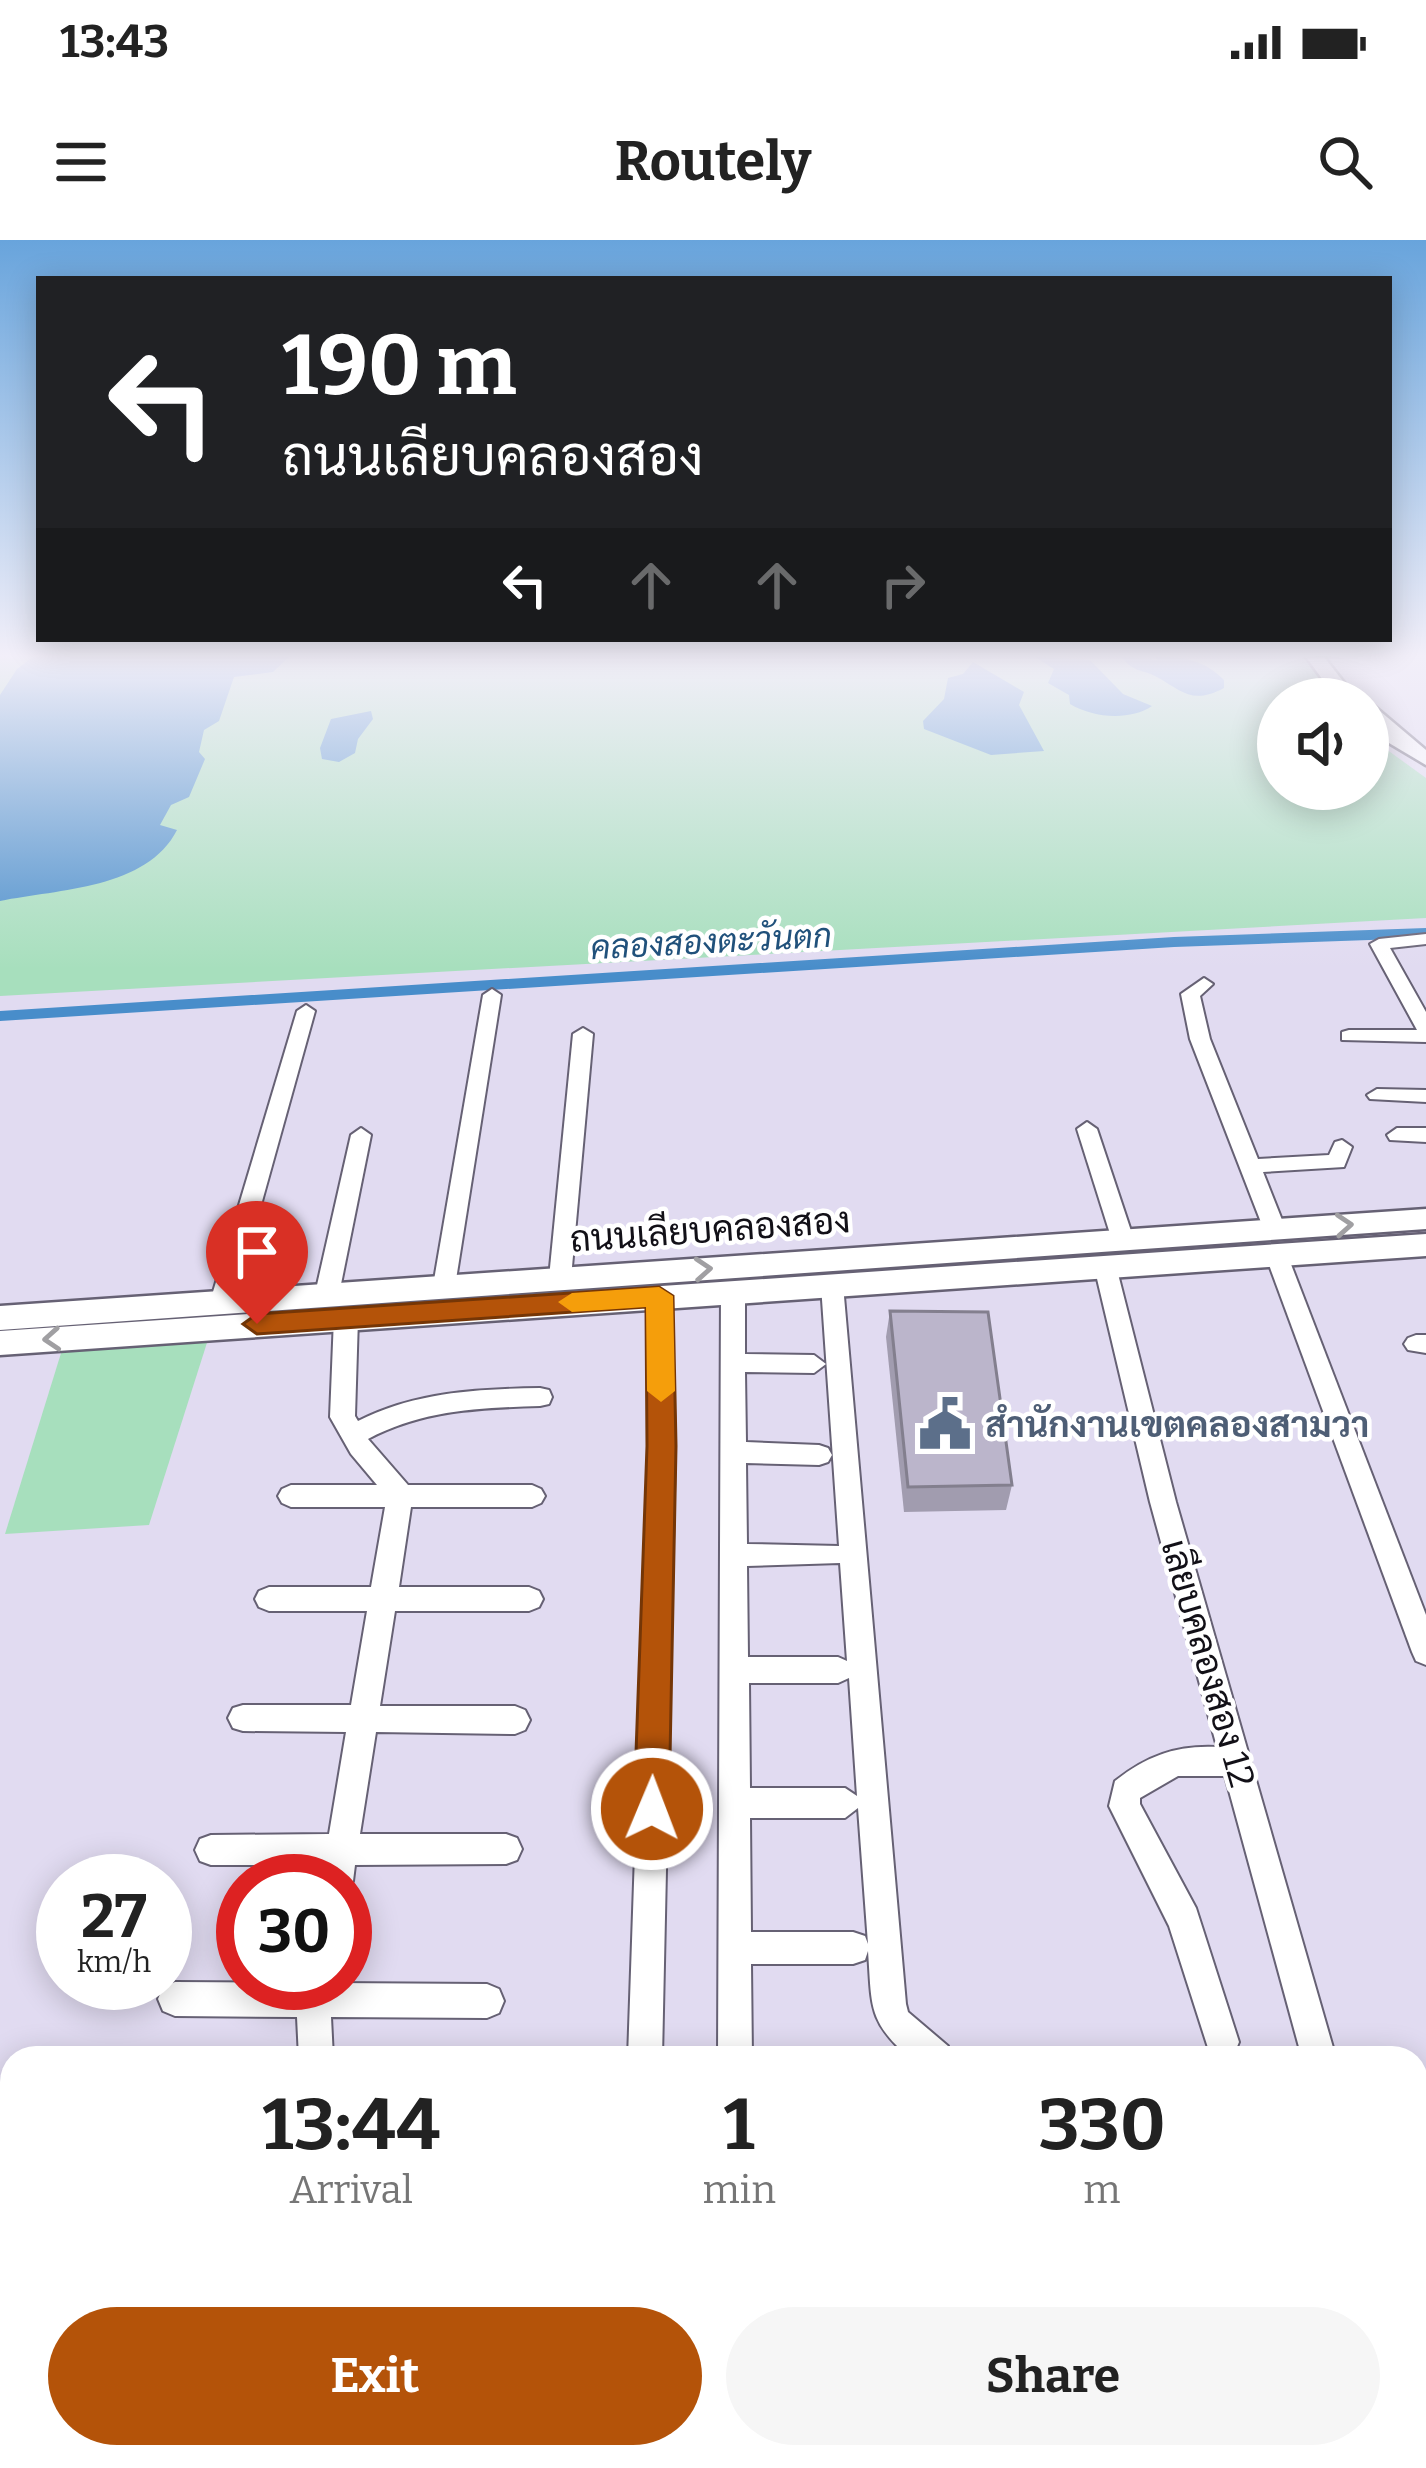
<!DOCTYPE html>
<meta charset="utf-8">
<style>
:root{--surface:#fff;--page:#f6f6f6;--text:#222;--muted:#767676;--accent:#b45309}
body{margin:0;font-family:Bitter,Sarabun,serif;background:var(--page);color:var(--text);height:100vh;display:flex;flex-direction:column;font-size:45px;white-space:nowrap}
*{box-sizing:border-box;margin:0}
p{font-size:39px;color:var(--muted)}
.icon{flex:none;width:66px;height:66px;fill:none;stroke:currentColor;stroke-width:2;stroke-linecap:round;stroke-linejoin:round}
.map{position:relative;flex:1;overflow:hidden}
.sheet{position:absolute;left:0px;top:1806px;width:1428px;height:423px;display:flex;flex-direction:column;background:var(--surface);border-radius:36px 36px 0 0;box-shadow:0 6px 30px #0003}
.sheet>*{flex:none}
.top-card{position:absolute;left:36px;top:36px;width:1356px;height:366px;border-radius:0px;box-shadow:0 6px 30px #0003;background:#202124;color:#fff;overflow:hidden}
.buttons{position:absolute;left:1257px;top:438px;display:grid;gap:24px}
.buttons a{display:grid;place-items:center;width:132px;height:132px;border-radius:50%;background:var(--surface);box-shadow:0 6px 30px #0003;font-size:60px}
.speed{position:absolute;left:36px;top:1614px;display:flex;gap:24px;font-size:60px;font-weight:700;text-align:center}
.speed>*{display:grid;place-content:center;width:156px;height:156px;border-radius:50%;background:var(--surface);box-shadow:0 6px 30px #0003;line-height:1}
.speed small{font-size:30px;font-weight:400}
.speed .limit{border:18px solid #d22;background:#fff;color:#111}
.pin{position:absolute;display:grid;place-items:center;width:102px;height:102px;color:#fff;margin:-123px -51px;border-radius:50% 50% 50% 0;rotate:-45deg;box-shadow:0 0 12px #0007}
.pin .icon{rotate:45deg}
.me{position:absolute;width:132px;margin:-66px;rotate:1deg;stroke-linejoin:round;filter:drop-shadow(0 0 9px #0008)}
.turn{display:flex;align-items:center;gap:42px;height:252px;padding:0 48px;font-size:54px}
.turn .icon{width:156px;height:156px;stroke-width:2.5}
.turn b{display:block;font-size:84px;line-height:102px}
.lanes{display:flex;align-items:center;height:114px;padding:0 48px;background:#0003;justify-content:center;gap:60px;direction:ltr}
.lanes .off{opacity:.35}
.eta{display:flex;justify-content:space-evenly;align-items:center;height:204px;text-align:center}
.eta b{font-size:72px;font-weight:700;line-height:84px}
.cta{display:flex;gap:24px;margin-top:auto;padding:24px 48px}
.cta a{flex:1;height:138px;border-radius:72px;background:var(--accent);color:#fff;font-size:48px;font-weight:700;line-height:138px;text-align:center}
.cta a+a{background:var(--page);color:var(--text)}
.status{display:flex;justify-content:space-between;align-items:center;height:84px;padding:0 60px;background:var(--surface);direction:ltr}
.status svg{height:33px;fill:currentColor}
header{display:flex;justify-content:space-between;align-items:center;height:156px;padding:0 48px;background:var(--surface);font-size:54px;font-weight:700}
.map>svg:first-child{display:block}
.green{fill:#a7dfbd}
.water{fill:#488dca}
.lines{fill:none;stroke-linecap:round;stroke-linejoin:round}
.canal{fill:#488dca;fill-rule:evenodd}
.street-casing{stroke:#666174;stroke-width:4}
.secondary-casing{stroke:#666174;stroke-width:5}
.street{fill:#fff;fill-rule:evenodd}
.secondary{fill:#fff;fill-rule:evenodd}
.wall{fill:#a19caf}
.building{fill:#bbb5cb;stroke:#837f8e;stroke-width:3}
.oneway{stroke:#a09fa2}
.route{fill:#b45309;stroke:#753606;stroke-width:3}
.slow{fill:#f59e0b}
.labels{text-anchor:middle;stroke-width:9;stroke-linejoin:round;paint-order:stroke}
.far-water-label{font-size:33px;font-style:italic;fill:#20517b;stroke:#fff}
.street-label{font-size:36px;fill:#121017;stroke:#fff}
.service-label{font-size:36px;font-weight:bold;fill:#4e5e75;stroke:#fff;text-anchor:start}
</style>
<div class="status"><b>13:43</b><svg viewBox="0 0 49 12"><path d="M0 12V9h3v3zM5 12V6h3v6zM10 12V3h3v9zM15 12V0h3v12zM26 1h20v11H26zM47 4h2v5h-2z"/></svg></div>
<header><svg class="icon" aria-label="menu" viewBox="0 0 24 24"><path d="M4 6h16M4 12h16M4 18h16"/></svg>Routely<svg class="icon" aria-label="search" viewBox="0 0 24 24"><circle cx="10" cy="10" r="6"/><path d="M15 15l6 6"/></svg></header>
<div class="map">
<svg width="1426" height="2228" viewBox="0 0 1426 2228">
<rect width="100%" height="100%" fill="#e1dbf1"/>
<g class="green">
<polygon points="0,417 1311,417 1343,459 1278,459 1278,549 1368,549 1368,496 1426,538 1426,678 0,756"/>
<polygon points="212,1087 149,1285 5,1294 66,1097"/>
</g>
<g class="water">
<path d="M33,417H289L273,432L234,437L219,481L204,490L199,512L205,519L189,557L171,565L160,585L177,590C147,649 59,649 0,661V455L17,429Z"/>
<path d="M1035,417L1090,420L1123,454L1152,466C1130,481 1093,478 1070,464L1069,455L1048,443L1054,429Z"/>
<path d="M1122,417L1157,420L1155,417C1184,417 1203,419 1224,440V448C1192,465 1182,451 1157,437C1143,429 1133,433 1122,417Z"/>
<polygon points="973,422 1024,452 1019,465 1044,511 991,515 924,489 923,481 944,459 948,438 963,434"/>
<polygon points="371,471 373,479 358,499 355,513 339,522 322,519 320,508 331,479"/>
</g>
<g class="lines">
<polygon class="canal" points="1426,688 1426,698 1174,707 0,781 0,771 1174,697"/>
<g class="street-casing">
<g id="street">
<polygon points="1426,694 1426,704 1390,708 1426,772 1426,802 1342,800 1342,792 1349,790 1417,790 1370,704 1379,699"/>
<polygon points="1204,738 1213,744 1200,756 1210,799 1258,919 1329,915 1335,902 1342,900 1352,907 1344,927 1263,932 1286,990 1283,995 1267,995 1264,990 1190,799 1181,754"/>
<polygon points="492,749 501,755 455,1046 444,1054 433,1046 483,755"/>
<polygon points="306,765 315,771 234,1062 222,1070 210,1062 297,771"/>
<polygon points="583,788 593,794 571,1038 560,1046 549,1038 573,794"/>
<polygon points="1377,849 1426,850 1426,862 1370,859 1367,855"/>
<polygon points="1087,882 1097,889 1134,1000 1131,1005 1123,1008 1112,1000 1077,889"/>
<polygon points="361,888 371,895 339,1054 327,1062 315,1054 351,895"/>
<polygon points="1397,888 1426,888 1426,902 1390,900 1387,895"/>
<polygon points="1276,1006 1287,1014 1426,1375 1426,1425 1416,1421 1412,1412 1265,1014"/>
<path d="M1105,1018L1116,1026L1176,1262L1336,1818H1302L1225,1536H1178L1140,1558V1564L1196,1668L1239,1802L1234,1814L1225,1818L1210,1814L1169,1686L1109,1566L1115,1541C1147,1516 1176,1505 1217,1507L1150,1262L1094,1026Z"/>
<path d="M832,1037L843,1045L906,1764L908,1772L948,1806L953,1818H910C867,1781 872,1765 868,1711L865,1720L853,1724H751L752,1818H718L721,1051L733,1043L745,1051V1114L814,1115L826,1124L814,1133L745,1132L746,1202L819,1205L828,1208L832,1215L828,1222L819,1225L746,1223L747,1304L839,1306L821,1045ZM840,1323L847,1421L838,1417H748L747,1326ZM849,1438L857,1556L845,1548H750L749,1443H838ZM858,1568L868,1704L865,1696L853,1692H751L750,1578H845Z"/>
<polygon points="659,1048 671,1056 675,1206 662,1818 628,1818 649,1206 647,1056"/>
<path d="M346,1069L358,1078L355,1176L358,1181C415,1152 477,1149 540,1148L549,1150L552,1157L549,1164L540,1166C479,1168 423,1170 368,1199L408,1245H532L541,1249L545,1256L541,1263L532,1267H411L399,1347H529L539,1351L543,1359L539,1367L529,1371H395L380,1466H515L525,1470L530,1480L525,1490L515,1494L376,1492L360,1594H506L517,1598L522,1609L517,1620L506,1624L355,1625L353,1641L345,1654V1641H321L324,1625H211L200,1621L195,1610L200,1599L211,1595L329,1594L346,1492L243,1491L233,1488L228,1478L233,1468L243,1465H351L367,1371H269L259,1367L255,1359L259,1351L269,1347H371L385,1267H291L282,1263L278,1256L282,1249L291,1245H377L351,1214L330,1177L334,1078Z"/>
<polygon points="1416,1095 1426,1095 1426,1113 1408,1110 1404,1104 1408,1098"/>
<polygon points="175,1742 487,1744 499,1749 504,1761 499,1773 487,1778 331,1777 333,1818 299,1818 297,1777 175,1776 163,1771 158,1759 163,1747"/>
<polygon points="1416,2157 1426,2161 1426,2228 1411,2228 1407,2217 1416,2217"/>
<polygon points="290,2217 330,2217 327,2228 287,2228"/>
<rect x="612" y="2217" width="40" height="11"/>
<rect x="715" y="2217" width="40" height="11"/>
</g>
</g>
<g class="secondary-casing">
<g id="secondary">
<polygon points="1306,417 1324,417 1357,459 1337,459"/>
<polygon points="1368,461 1426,510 1426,525 1389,503 1368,479"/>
<polygon points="1426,969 1426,989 0,1090 0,1066"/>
<polygon points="1426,994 1426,1016 0,1115 0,1091"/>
</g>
</g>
<use href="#street" class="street"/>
<use href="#secondary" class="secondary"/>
</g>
<polygon class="wall" points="890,1071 1012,1245 1006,1270 904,1272 886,1097"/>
<polygon class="building" points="890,1071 988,1072 1012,1245 908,1247"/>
<defs><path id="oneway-chevron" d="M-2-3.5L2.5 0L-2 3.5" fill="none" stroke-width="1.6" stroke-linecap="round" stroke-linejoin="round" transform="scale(3)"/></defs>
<g class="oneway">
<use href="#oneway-chevron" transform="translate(1344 985) rotate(-4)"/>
<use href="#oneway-chevron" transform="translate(703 1029) rotate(-4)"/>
<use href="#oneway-chevron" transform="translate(52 1099) rotate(176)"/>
</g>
<linearGradient id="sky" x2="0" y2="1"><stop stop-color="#68a4dc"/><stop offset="0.57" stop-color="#f2eff9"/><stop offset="1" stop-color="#f2eff9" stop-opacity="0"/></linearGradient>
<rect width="1426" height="729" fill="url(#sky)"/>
<polygon class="route" points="659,1047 673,1056 676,1206 669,1569 664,1581 652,1585 639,1581 634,1569 647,1206 646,1067 257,1094 243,1084 257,1074"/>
<polygon class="slow" points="659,1047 673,1056 675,1151 661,1162 647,1151 646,1067 572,1072 558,1062 572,1053"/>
<defs>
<g id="civic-bare" transform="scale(4.14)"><path d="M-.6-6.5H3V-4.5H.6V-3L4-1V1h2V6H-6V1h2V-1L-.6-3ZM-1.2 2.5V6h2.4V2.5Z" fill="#5c6f8a" stroke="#fff" stroke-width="2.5" paint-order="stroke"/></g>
</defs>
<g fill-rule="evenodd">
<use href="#civic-bare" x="945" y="1184"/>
</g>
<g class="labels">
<g class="far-water-label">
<text transform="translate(711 701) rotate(-3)" y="12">คลองสองตะวันตก</text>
</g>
<g class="street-label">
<text transform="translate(710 989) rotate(-4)" y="13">ถนนเลียบคลองสอง</text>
<text transform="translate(1209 1423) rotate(74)" y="13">เลียบคลองสอง 12</text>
</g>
<g class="service-label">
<text x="985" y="1197">สำนักงานเขตคลองสามวา</text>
</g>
</g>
</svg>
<div class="buttons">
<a><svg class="icon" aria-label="sound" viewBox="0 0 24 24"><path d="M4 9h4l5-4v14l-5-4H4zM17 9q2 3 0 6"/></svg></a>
</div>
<div class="speed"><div>27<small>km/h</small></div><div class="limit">30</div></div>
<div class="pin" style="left:257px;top:1084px;background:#d93025"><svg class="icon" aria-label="arrive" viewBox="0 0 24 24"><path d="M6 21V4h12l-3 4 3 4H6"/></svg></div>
<svg class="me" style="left:652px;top:1569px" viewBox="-20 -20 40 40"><circle r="17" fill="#b45309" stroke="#fff" stroke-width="3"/><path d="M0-11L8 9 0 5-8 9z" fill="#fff"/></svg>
<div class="top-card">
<div class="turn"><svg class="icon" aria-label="left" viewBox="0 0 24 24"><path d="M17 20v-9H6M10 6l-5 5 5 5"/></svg><div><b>190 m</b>ถนนเลียบคลองสอง</div></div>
<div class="lanes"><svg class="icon" aria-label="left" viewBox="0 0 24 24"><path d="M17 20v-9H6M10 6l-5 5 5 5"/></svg><svg class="icon off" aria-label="ahead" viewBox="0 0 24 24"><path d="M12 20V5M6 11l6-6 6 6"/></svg><svg class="icon off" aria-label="ahead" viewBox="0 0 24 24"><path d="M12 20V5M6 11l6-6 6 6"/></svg><svg class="icon off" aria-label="right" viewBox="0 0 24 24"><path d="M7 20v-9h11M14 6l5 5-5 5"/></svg></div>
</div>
<section class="sheet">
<div class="eta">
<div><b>13:44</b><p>Arrival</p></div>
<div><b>1</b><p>min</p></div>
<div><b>330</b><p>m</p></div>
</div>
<div class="cta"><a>Exit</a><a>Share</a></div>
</section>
</div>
